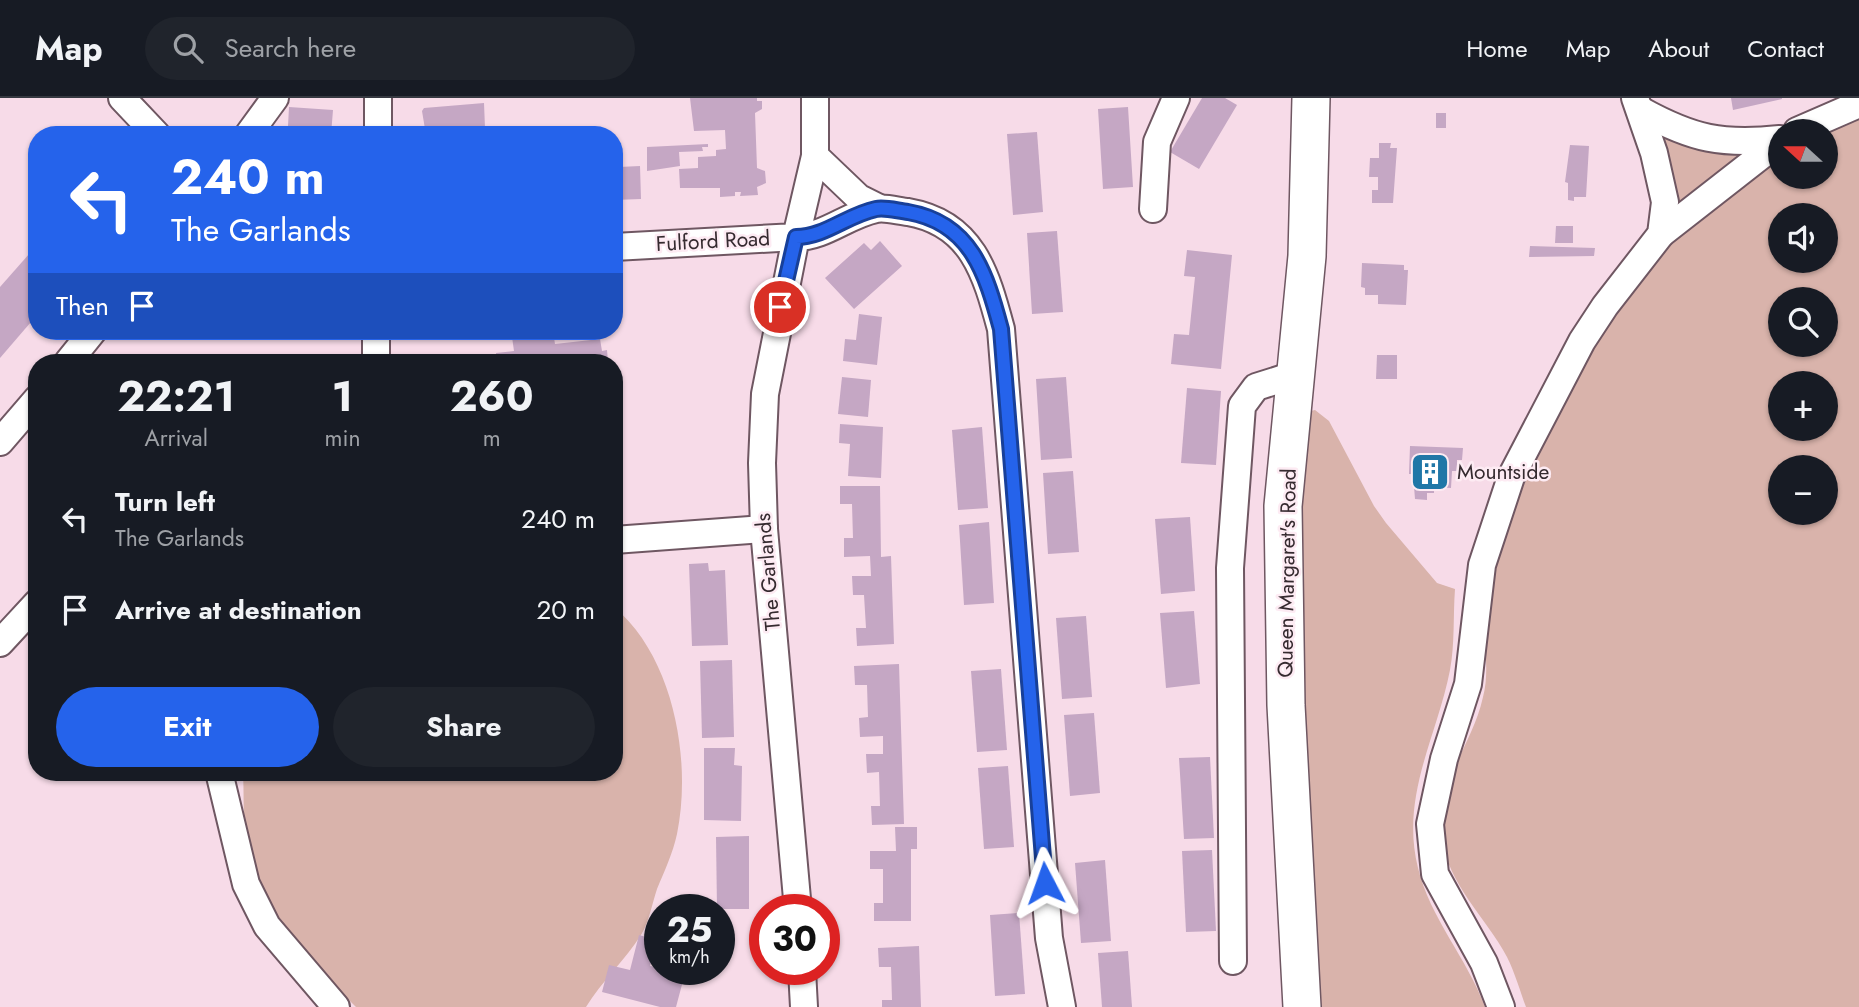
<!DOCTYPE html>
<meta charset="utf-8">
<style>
:root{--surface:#171b24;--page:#20242c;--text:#f1f3f6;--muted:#9ea1a6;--line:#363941;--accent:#2563eb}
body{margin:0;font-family:Jost,sans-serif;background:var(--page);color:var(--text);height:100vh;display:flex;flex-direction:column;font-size:26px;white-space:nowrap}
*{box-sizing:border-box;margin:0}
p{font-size:23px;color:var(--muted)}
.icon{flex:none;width:38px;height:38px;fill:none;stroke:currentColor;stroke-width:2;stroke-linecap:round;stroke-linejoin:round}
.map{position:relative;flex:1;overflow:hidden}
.side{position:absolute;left:28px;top:256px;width:595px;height:427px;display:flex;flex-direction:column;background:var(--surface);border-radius:28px;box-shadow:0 2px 5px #0004}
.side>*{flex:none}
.top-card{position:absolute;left:28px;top:28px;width:595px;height:214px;border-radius:28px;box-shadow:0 2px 5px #0004;background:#2563eb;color:#fff;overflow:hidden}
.needle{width:46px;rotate:291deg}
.tools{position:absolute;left:1768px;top:21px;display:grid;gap:14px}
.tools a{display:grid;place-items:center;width:70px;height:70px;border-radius:50%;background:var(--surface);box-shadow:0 2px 5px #0004;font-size:35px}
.speed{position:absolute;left:644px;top:796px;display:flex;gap:14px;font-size:35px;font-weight:700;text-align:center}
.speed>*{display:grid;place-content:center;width:91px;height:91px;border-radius:50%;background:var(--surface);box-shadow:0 2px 5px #0004;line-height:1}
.speed small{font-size:18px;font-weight:400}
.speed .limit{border:10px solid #d22;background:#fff;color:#111}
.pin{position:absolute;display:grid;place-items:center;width:60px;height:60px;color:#fff;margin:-30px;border:4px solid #fff;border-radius:50%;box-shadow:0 2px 7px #0007}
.me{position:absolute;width:77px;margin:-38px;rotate:356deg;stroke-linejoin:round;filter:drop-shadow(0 0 5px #0008)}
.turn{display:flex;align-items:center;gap:24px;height:147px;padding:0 28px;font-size:32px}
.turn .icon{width:91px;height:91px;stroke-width:2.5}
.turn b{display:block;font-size:49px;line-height:60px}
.then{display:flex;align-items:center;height:66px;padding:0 28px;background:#0003;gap:14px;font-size:26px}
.eta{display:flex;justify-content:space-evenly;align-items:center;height:119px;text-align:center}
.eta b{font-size:42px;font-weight:700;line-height:49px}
.primary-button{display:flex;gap:14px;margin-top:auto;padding:14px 28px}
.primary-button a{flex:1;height:80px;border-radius:42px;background:var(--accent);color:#fff;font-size:28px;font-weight:700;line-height:80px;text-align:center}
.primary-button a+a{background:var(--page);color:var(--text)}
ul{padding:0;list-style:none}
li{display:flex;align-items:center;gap:21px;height:91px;padding:0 28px}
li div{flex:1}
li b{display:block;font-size:26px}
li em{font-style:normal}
header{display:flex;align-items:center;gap:42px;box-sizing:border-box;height:98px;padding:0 35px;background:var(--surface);border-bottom:2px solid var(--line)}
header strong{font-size:33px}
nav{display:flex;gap:38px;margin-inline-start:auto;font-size:24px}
.search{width:490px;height:63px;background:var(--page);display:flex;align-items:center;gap:18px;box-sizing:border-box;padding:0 24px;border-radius:38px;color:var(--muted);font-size:26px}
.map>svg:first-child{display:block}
.green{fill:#d9b3ab;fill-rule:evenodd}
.building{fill:#c5a7c4}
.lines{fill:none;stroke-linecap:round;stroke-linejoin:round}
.street-casing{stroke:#6f5762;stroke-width:30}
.secondary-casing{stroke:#6f5762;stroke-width:40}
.street{stroke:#fff;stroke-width:26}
.secondary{stroke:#fff;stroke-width:37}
.route-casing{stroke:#184099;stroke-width:18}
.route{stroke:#2563eb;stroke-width:12}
.labels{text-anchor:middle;stroke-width:5;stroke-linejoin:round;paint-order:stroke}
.street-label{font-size:21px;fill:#352a2f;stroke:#fdebf3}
.poi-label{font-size:21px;fill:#352a2f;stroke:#fdebf3;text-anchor:start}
</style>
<header>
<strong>Map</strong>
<div class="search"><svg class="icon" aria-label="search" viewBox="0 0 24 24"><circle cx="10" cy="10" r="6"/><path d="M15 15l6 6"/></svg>Search here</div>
<nav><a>Home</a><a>Map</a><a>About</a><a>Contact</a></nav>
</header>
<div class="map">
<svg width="1859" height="909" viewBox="0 0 1859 909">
<rect width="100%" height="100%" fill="#f7dbe8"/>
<g class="green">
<path d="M1859,15V909H1526C1520,893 1515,875 1507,859C1486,819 1448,787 1442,740C1436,681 1472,649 1483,599C1490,573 1483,547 1486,521C1488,499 1492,474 1498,453C1530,335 1613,194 1702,112C1725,91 1754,74 1780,57V79H1825V33ZM1780,117H1825V163H1780ZM1780,201H1825V247H1780ZM1780,285H1825V331H1780ZM1780,369H1825V415H1780Z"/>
<polygon points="1662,38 1747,53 1678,108"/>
<path d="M1315,312L1329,323L1374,408L1386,425L1437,485L1455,491C1453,517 1455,546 1450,572C1437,639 1400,698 1418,770C1430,820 1467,860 1485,909H1313L1296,461L1307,314Z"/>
<path d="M614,509C674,559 692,663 677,736C673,755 664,774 657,791C652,806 649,824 641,837C625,862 602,883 586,909H356C305,858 253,810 245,734C243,714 244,694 243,674H614Z"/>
</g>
<g class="building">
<polygon points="690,0 757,0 757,3 762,3 762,11 755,15 757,70 765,73 766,85 757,89 758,97 740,98 741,94 735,94 735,98 720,99 720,90 680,90 679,71 698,70 698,59 716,58 716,52 726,51 725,32 694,33"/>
<polygon points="1202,0 1225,0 1237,7 1199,71 1170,54"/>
<polygon points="1731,0 1782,0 1782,1 1733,12"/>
<polygon points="484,5 485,30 473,31 474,36 468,37 426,37 422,13 424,10"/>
<polygon points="289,9 333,12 331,37 276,37 277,28 288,28"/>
<polygon points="1128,9 1133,89 1103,91 1098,11"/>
<rect x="1436" y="15" width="10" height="15"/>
<polygon points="1037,34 1043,114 1013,117 1007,36"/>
<polygon points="1379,45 1391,45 1390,50 1397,50 1393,105 1372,105 1372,92 1378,92 1378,79 1369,79 1370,60 1379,60"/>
<polygon points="708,46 708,49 702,49 703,53 679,54 680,68 647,73 647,49"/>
<polygon points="1570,47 1589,48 1586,99 1574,99 1574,103 1568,102 1568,85 1565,84"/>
<polygon points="614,65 619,65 619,69 640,68 641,101 614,102"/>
<polygon points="1556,128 1573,128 1573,145 1555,145"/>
<polygon points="1057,133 1063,214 1032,216 1027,135"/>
<polygon points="880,143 902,168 854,211 825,180 864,145 871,152"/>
<polygon points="37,147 37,217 0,260 0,189"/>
<polygon points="1530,148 1595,150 1594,158 1529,159"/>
<polygon points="1187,152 1232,157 1221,271 1171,266 1174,236 1189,237 1195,179 1184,178"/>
<polygon points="1362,165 1404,167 1404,172 1408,172 1406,207 1378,206 1378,197 1365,197 1365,190 1361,189"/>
<polygon points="859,216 882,219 877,267 843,263 845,241 856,242"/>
<polygon points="505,233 553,233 555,246 600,241 602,253 607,252 608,264 497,264 496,255 514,253 512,239 506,240"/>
<polygon points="1377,257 1397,257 1397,281 1376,281"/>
<polygon points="842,279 871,282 868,319 838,316"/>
<polygon points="1066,279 1072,360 1041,362 1036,281"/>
<polygon points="1187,290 1221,293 1216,367 1181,365"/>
<polygon points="840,326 883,329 881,380 848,378 850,346 839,345"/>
<polygon points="982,329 988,410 958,412 952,332"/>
<polygon points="1410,348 1463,350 1462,362 1457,362 1457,373 1452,373 1451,390 1434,389 1434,395 1427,395 1427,402 1415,401 1413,376 1409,376"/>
<polygon points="1073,373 1079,454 1048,456 1043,375"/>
<polygon points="840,388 880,388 881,459 891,458 894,546 857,548 856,530 866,530 864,497 853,497 852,478 871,478 870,458 844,459 844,440 853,440 852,406 840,406"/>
<polygon points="1190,419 1195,493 1161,496 1155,421"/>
<polygon points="989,424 994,505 964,507 959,427"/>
<polygon points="708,465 709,473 725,472 728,547 692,548 689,466"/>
<polygon points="1194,513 1200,586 1166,590 1160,515"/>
<polygon points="1086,518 1092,599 1062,601 1056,520"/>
<polygon points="732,562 734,639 702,640 700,563"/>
<polygon points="899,566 904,726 872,727 871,708 880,708 879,674 867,675 866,656 883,656 883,638 860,639 859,620 868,619 867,587 855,587 854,568"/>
<polygon points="1001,571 1007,652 977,654 971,573"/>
<polygon points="1094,615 1100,695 1070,698 1064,617"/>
<polygon points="704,650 735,650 734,667 742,668 741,723 704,722"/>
<polygon points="1210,659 1214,740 1184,741 1179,660"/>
<polygon points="1008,668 1014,749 984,751 978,670"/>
<polygon points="895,729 917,729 917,751 911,751 911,823 874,823 874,805 883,805 883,771 870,771 870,753 896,753"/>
<polygon points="749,738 749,811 717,811 716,739"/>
<polygon points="1212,752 1216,833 1186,834 1182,753"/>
<polygon points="1105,762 1111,843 1081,845 1075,765"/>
<polygon points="1019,815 1025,896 995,898 990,817"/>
<polygon points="639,837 657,842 650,868 676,872 674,877 684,879 676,909 660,909 602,894 609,867 630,872"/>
<polygon points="919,848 921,909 882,909 882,902 892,902 891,869 879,869 878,850"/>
<polygon points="1128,853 1132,909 1102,909 1098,855"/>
</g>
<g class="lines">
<g class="street-casing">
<g id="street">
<polyline points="122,0 157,37"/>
<path d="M1642,13C1693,41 1722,47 1780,41"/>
<polyline points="1797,33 1859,6"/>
<polyline points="248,37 275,0"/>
<polyline points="378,37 378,0"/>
<polyline points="815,58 859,100 879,110"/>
<polyline points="1153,111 1157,44 1176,0"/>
<polyline points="1661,136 1780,43"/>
<polyline points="614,149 796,139 815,58 815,0"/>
<polyline points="68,264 93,233"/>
<polyline points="376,264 376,233"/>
<polyline points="0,344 37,301"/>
<polyline points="614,442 764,431"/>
<polyline points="0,545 37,505"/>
<polyline points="219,674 246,786 267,828 336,909"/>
<path d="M798,812L764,431L762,365L765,296L796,139C825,139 847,117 876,111C885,109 898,113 908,114C972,125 986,175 1001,231L1049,840L1062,909"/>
<polyline points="1233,863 1230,470 1242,308 1256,289 1297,276"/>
<polyline points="802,872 804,909"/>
<polyline points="1501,909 1484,865 1435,776 1430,726 1444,661 1468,586 1482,467 1511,379 1582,243 1605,208 1661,136 1665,104 1654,55 1635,0"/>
</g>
</g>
<g class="secondary-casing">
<polyline id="secondary" points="1302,909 1286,607 1283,408 1307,158 1311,0"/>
</g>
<use href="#street" class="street"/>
<use href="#secondary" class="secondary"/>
</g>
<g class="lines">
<g class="route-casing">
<path id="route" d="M780,209L796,139C825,139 847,117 876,111C885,109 898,113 908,114C971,125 986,175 1001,231L1045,785"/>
</g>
<use href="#route" class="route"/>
</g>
<defs>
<g id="building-square" transform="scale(2.0125)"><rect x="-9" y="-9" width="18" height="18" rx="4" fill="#2077a7" stroke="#fdebf3"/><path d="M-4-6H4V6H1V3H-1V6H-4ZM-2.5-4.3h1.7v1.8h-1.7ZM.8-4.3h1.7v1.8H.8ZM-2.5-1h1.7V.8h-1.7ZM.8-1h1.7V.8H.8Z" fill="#fff"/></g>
</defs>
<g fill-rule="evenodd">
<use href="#building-square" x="1430" y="374"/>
</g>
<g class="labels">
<g class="street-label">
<text transform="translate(713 143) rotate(-3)" y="7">Fulford Road</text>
<text transform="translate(768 474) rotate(-95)" y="7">The Garlands</text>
<text transform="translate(1287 475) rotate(-89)" y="7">Queen Margaret's Road</text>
</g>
<g class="poi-label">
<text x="1457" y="381">Mountside</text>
</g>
</g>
</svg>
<div class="tools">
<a><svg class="needle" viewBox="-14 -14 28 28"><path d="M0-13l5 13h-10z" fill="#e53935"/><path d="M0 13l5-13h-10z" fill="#9ea1a6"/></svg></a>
<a><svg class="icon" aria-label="sound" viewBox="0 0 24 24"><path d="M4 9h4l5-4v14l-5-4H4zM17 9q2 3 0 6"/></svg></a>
<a><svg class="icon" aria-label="search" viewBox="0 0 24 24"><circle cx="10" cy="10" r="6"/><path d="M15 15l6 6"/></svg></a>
<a>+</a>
<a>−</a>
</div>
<div class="speed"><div>25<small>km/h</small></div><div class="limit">30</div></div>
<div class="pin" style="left:780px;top:209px;background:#d93025"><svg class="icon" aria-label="arrive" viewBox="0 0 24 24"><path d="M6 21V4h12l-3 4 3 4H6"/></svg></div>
<svg class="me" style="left:1045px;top:785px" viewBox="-20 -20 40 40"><path d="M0-17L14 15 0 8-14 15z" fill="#2563eb" stroke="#fff" stroke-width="4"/></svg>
<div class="top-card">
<div class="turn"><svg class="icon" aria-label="left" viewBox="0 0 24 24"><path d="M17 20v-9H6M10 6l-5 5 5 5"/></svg><div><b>240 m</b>The Garlands</div></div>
<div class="then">Then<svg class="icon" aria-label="arrive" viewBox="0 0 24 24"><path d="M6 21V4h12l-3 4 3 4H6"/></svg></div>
</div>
<section class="side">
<div class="eta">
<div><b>22:21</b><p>Arrival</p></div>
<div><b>1</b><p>min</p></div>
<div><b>260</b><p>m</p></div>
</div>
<ul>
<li><svg class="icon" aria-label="left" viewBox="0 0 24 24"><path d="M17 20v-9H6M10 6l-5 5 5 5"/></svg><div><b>Turn left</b><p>The Garlands</p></div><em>240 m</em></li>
<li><svg class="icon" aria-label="arrive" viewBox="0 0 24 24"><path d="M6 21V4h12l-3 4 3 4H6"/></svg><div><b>Arrive at destination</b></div><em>20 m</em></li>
</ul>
<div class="primary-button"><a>Exit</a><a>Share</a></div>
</section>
</div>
